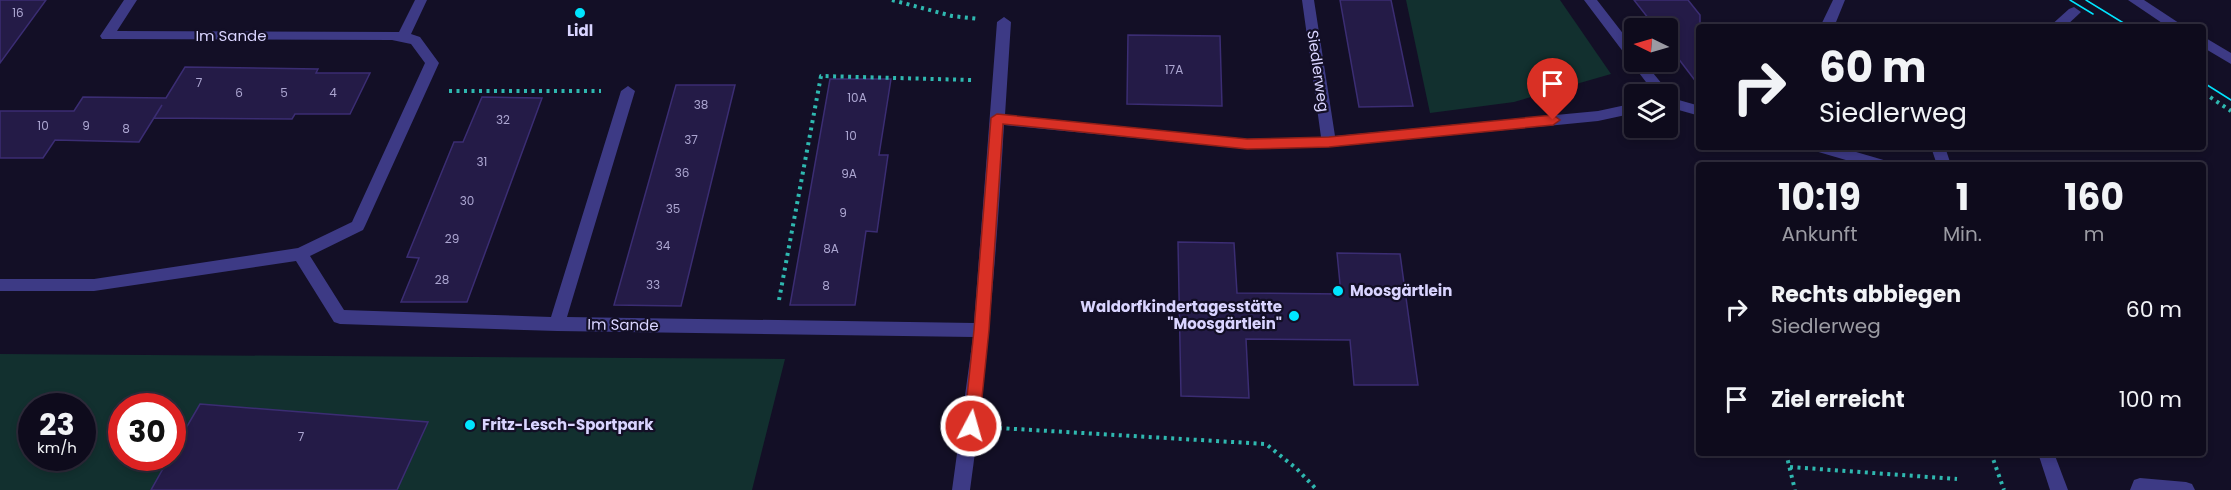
<!DOCTYPE html>
<html lang="de">
<meta charset="utf-8">
<style>
:root{--surface:#0e0b1c;--page:#1c1929;--text:#f1f3f6;--muted:#9b9ba3;--line:#2e2b3b}
body{margin:0;font-family:Poppins,sans-serif;background:var(--page);color:var(--text);height:100vh;display:flex;flex-direction:column;font-size:22px;white-space:nowrap}
*{box-sizing:border-box;margin:0}
p{font-size:20px;color:var(--muted)}
.icon{flex:none;width:33px;height:33px;fill:none;stroke:currentColor;stroke-width:2;stroke-linecap:round;stroke-linejoin:round}
.map{position:relative;flex:1;overflow:hidden}
.details{position:absolute;left:1696px;top:162px;width:510px;height:294px;display:flex;flex-direction:column;background:var(--surface);border-radius:6px;box-shadow:0 3px 9px #0003,0 0 0 2px var(--line)}
.details>*{flex:none}
.guide{position:absolute;left:1696px;top:24px;width:510px;height:126px;border-radius:6px;box-shadow:0 3px 9px #0003,0 0 0 2px var(--line);background:#0e0b1c;color:var(--text);overflow:hidden}
.needle{width:39px;rotate:275deg}
.tools{position:absolute;left:1624px;top:18px;display:grid;gap:12px}
.tools a{display:grid;place-items:center;width:54px;height:54px;border-radius:6px;background:var(--surface);box-shadow:0 3px 9px #0003,0 0 0 2px var(--line);font-size:30px}
.speed{position:absolute;left:18px;top:393px;display:flex;gap:12px;font-size:30px;font-weight:700;text-align:center}
.speed>*{display:grid;place-content:center;width:78px;height:78px;border-radius:50%;background:var(--surface);box-shadow:0 3px 9px #0003,0 0 0 2px var(--line);line-height:1}
.speed small{font-size:15px;font-weight:400}
.speed .limit{border:9px solid #d22;background:#fff;color:#111}
.pin{position:absolute;display:grid;place-items:center;width:51px;height:51px;color:#fff;margin:-62px -26px;border-radius:50% 50% 50% 0;rotate:-45deg;box-shadow:0 0 6px #0007}
.pin .icon{rotate:45deg}
.me{position:absolute;width:66px;margin:-33px;rotate:6deg;stroke-linejoin:round;filter:drop-shadow(0 0 4px #0008)}
.turn{display:flex;align-items:center;gap:21px;height:126px;padding:0 24px;font-size:27px}
.turn .icon{width:78px;height:78px;stroke-width:2.5}
.turn b{display:block;font-size:42px;line-height:51px}
.eta{display:flex;justify-content:space-evenly;align-items:center;height:102px;text-align:center}
.eta b{font-size:36px;font-weight:700;line-height:42px}
ul{padding:0;list-style:none}
li{display:flex;align-items:center;gap:18px;height:90px;padding:0 24px}
li div{flex:1}
li b{display:block;font-size:22px}
li em{font-style:normal}
.map>svg:first-child{display:block}
.green{fill:#12302f;fill-rule:evenodd}
.building{fill:#241b47;stroke:#3b2d73;stroke-width:1.5}
.lines{fill:none;stroke-linecap:round;stroke-linejoin:round}
.path{stroke:#2fb8b0;stroke-width:4;stroke-dasharray:3 4.5;stroke-linecap:butt}
.minor{fill:#3d3a85;fill-rule:evenodd}
.tram{stroke:#00e5ff;stroke-width:1.5}
.route{fill:#d93025;stroke:#8d1f18;stroke-width:1.5}
.poi-dot{fill:#00e5ff;stroke:#130f26;stroke-width:2}
.labels{text-anchor:middle;stroke-width:4.5;stroke-linejoin:round;paint-order:stroke}
.number-label{font-size:12px;fill:#aca6d1}
.poi-label{font-size:15px;font-weight:bold;fill:#d9d4ff;stroke:#130f26;text-anchor:start}
.street-label{font-size:15px;fill:#d9d4ff;stroke:#130f26}
</style>
<div class="map">
<svg width="2231" height="490" viewBox="0 0 2231 490">
<rect width="100%" height="100%" fill="#130f26"/>
<g class="green">
<polygon points="1406,0 1560,0 1611,74 1514,102 1430,113"/>
<path d="M0,354L785,359L752,490H0ZM32,406H82V458H32ZM122,406H172V458H122Z"/>
</g>
<g class="building">
<polygon points="0,0 46,0 0,63"/>
<polygon points="1340,0 1391,0 1413,106 1359,107"/>
<polygon points="1634,0 1688,0 1700,15 1700,87 1668,45 1668,28 1656,28"/>
<polygon points="1128,35 1220,36 1222,106 1127,104"/>
<polygon points="185,67 318,69 316,73 370,73 350,114 295,114 292,119 154,118 162,105 139,142 55,140 43,158 0,158 0,111 74,111 83,97 166,98"/>
<polygon points="830,79 891,79 879,155 888,155 877,232 866,231 855,305 790,305"/>
<polygon points="676,85 735,85 681,306 614,305"/>
<polygon points="482,97 542,98 467,302 401,302 419,258 407,257 454,142 463,142"/>
<polygon points="1178,242 1234,243 1237,293 1341,294 1337,253 1400,254 1418,385 1354,385 1350,340 1246,339 1249,398 1181,396"/>
<polygon points="200,404 428,422 397,490 151,490 169,458 172,458 172,452"/>
</g>
<g class="lines">
<g class="path">
<polyline points="892,0 952,16 979,19"/>
<polyline points="449,91 601,91"/>
<polyline points="2204,93 2231,111"/>
<polyline points="779,300 821,76 972,80"/>
<polyline points="999,428 1266,444 1297,469 1317,490"/>
<polyline points="1786,453 1795,490"/>
<polyline points="1991,453 2004,490"/>
<polyline points="1790,467 1957,479"/>
</g>
<g class="minor">
<path d="M124,0H137L117,31L399,32L415,0H427L411,34L420,37L439,63L365,226L363,230L310,256L344,310L551,317L621,91L628,86L635,91L567,317L974,323L997,22L1004,17L1011,22L1005,115L1247,139L1321,137L1302,0H1314L1335,136L1598,111L1635,103V113L1598,121L1329,147L1247,149L1004,125C997,248 987,369 970,490H952L973,337L557,331L340,324L334,322L296,261L94,291H0V279H94L298,248L352,222L425,63L411,44L392,40L102,39L100,36Z"/>
<polygon points="1584,0 1597,0 1635,49 1635,62 1644,62 1667,90 1669,94 1668,96 1655,94"/>
<polygon points="1833,0 1845,0 1834,27 1820,27"/>
<polygon points="2128,0 2144,0 2185,27 2168,27"/>
<polygon points="2074,7 2081,12 2065,27 2049,27 2069,9"/>
<polygon points="2204,37 2231,53 2231,64 2204,48"/>
<polygon points="1668,97 1700,106 1700,116 1668,107"/>
<polygon points="1813,147 1839,147 1887,161 1889,165 1863,165 1815,151"/>
<polygon points="1931,147 1945,147 1951,165 1937,165"/>
<polygon points="2038,453 2054,453 2068,490 2050,490"/>
<polygon points="2140,478 2186,482 2192,484 2195,490 2130,490 2134,480"/>
</g>
<g class="tram">
<polyline points="2070,0 2093,14"/>
<polyline points="2086,0 2130,27"/>
<polyline points="2204,83 2231,100"/>
</g>
</g>
<polygon class="route" points="997,114 1247,139 1329,137 1553,115 1560,120 1553,125 1329,147 1247,149 1003,124 989,330 979,426 977,431 971,433 966,431 964,426 974,330 991,118"/>
<g class="poi-dot">
<circle cx="580" cy="13" r="6"/>
<circle cx="1338" cy="291" r="6"/>
<circle cx="1294" cy="316" r="6"/>
<circle cx="470" cy="425" r="6"/>
</g>
<g class="labels">
<g class="number-label">
<text x="18" y="17">16</text>
<text x="1174" y="74">17A</text>
<text x="199" y="87">7</text>
<text x="239" y="97">6</text>
<text x="284" y="97">5</text>
<text x="333" y="97">4</text>
<text x="857" y="102">10A</text>
<text x="701" y="109">38</text>
<text x="503" y="124">32</text>
<text x="43" y="130">10</text>
<text x="86" y="130">9</text>
<text x="126" y="133">8</text>
<text x="851" y="140">10</text>
<text x="691" y="144">37</text>
<text x="482" y="166">31</text>
<text x="682" y="177">36</text>
<text x="849" y="178">9A</text>
<text x="467" y="205">30</text>
<text x="673" y="213">35</text>
<text x="843" y="217">9</text>
<text x="452" y="243">29</text>
<text x="663" y="250">34</text>
<text x="831" y="253">8A</text>
<text x="442" y="284">28</text>
<text x="653" y="289">33</text>
<text x="826" y="290">8</text>
<text x="301" y="441">7</text>
</g>
<g class="poi-label">
<text x="580" y="36" text-anchor="middle">Lidl</text>
<text x="1350" y="296">Moosgärtlein</text>
<text x="1282" y="312" text-anchor="end">Waldorfkindertagesstätte<tspan x="1282" dy="17">"Moosgärtlein"</tspan></text>
<text x="482" y="430">Fritz-Lesch-Sportpark</text>
</g>
<g class="street-label">
<text x="231" y="41">Im Sande</text>
<text transform="translate(1318 71) rotate(82)" y="5">Siedlerweg</text>
<text transform="translate(623 325) rotate(1)" y="5">Im Sande</text>
</g>
</g>
</svg>
<div class="tools">
<a><svg class="needle" viewBox="-14 -14 28 28"><path d="M0-13l5 13h-10z" fill="#e53935"/><path d="M0 13l5-13h-10z" fill="#9b9ba3"/></svg></a>
<a><svg class="icon" aria-label="layers" viewBox="0 0 24 24"><path d="M12 4l9 5-9 5-9-5zM3 14l9 5 9-5"/></svg></a>
</div>
<div class="speed"><div>23<small>km/h</small></div><div class="limit">30</div></div>
<div class="pin" style="left:1553px;top:120px;background:#d93025"><svg class="icon" aria-label="arrive" viewBox="0 0 24 24"><path d="M6 21V4h12l-3 4 3 4H6"/></svg></div>
<svg class="me" style="left:971px;top:426px" viewBox="-20 -20 40 40"><circle r="17" fill="#d93025" stroke="#fff" stroke-width="3"/><path d="M0-11L8 9 0 5-8 9z" fill="#fff"/></svg>
<div class="guide">
<div class="turn"><svg class="icon" aria-label="right" viewBox="0 0 24 24"><path d="M7 20v-9h11M14 6l5 5-5 5"/></svg><div><b>60 m</b>Siedlerweg</div></div>
</div>
<section class="details">
<div class="eta">
<div><b>10:19</b><p>Ankunft</p></div>
<div><b>1</b><p>Min.</p></div>
<div><b>160</b><p>m</p></div>
</div>
<ul>
<li><svg class="icon" aria-label="right" viewBox="0 0 24 24"><path d="M7 20v-9h11M14 6l5 5-5 5"/></svg><div><b>Rechts abbiegen</b><p>Siedlerweg</p></div><em>60 m</em></li>
<li><svg class="icon" aria-label="arrive" viewBox="0 0 24 24"><path d="M6 21V4h12l-3 4 3 4H6"/></svg><div><b>Ziel erreicht</b></div><em>100 m</em></li>
</ul>
</section>
</div>
